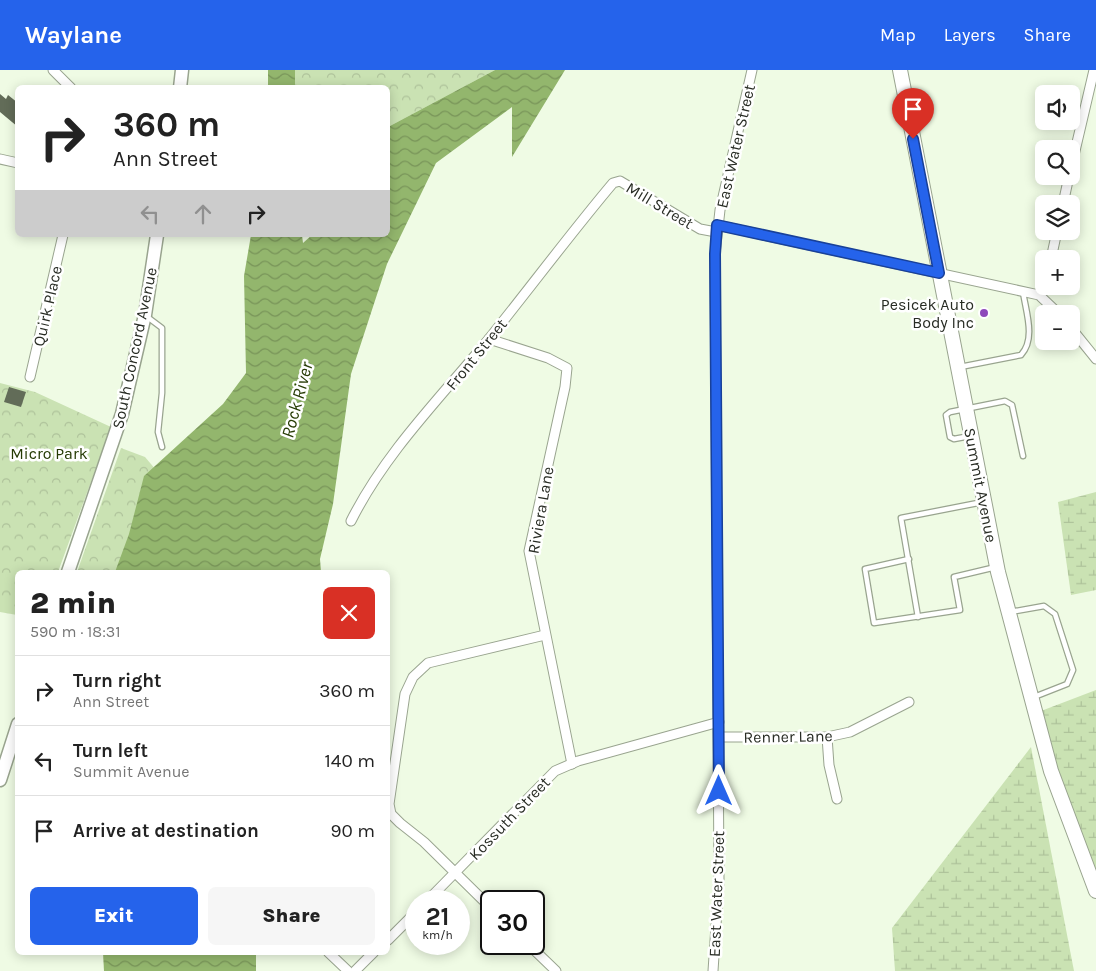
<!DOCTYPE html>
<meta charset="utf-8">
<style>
:root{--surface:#fff;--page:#f6f6f6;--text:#222;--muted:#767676;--line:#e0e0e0;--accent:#2563eb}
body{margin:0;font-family:Karla,sans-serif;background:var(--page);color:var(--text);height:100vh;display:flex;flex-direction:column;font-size:19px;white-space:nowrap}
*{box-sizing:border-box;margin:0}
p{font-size:16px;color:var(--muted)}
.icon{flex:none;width:28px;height:28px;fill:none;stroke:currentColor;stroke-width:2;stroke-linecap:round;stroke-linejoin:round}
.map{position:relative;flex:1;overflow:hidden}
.details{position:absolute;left:15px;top:500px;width:375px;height:385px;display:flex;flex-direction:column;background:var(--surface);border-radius:8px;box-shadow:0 2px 12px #0003}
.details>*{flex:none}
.hud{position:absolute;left:15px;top:15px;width:375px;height:152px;border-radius:8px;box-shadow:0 2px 12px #0003;background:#fff;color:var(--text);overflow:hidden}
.fabs{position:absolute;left:1035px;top:15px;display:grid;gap:10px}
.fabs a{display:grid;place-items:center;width:45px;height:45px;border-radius:8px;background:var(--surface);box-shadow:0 2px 12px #0003;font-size:25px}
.speed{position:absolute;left:405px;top:820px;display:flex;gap:10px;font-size:25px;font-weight:700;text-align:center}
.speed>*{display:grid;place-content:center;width:65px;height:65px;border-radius:50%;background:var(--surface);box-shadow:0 2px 12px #0003;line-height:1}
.speed small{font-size:12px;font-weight:400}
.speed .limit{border:2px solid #111;border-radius:8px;background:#fff;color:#111}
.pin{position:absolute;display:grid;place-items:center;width:42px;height:42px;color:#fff;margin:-51px -21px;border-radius:50% 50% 50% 0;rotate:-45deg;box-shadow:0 0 5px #0007}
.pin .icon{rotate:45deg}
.me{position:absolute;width:55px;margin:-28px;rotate:0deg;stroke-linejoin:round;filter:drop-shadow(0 0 4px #0008)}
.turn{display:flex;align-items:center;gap:18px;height:105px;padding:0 15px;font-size:22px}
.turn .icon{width:65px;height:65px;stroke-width:2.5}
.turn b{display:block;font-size:35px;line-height:42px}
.lanes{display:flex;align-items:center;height:48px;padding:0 15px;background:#0003;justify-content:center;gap:25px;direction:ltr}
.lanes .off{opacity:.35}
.round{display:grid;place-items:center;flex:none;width:52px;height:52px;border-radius:8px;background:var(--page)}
.headline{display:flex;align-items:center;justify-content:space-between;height:85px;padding:0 15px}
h1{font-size:30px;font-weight:800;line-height:38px}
.cta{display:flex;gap:10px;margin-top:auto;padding:10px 15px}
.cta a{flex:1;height:58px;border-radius:8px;background:var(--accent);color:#fff;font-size:20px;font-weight:800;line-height:58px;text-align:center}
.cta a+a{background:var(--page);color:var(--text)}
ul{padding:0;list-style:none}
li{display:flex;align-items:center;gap:15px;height:70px;padding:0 15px;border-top:1px solid var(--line)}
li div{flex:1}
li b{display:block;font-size:19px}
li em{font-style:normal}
header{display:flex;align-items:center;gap:30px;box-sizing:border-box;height:70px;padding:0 25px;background:var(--accent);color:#fff}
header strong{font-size:24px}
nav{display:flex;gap:28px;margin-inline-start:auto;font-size:18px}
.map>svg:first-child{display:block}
.wetland{fill:url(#wetland-marsh)}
.park{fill:url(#park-crowns)}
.water{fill:url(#water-waves)}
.building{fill:#626c58}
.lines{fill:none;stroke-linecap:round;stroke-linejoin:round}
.lane-casing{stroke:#99a48f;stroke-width:7}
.street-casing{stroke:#99a48f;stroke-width:11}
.secondary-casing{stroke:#99a48f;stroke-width:15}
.primary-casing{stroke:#99a48f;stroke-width:16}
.lane{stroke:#fff;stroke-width:4.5}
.street{stroke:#fff;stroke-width:9}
.secondary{stroke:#fff;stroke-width:12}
.primary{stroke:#fff;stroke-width:14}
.route-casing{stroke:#184099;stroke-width:12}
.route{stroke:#2563eb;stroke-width:9}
.poi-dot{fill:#8e48bb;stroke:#fff;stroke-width:2}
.labels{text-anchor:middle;stroke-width:5;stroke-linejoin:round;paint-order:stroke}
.street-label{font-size:16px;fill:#282c24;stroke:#fff}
.poi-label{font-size:16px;fill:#282c24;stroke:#fff;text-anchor:end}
.park-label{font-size:16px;fill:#253a04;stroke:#fff}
.water-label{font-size:18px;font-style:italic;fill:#283d07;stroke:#fff}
</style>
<header>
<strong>Waylane</strong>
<nav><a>Map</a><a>Layers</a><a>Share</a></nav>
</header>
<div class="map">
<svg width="1096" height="901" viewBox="0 0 1096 901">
<defs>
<pattern id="wetland-marsh" width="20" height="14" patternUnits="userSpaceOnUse" patternTransform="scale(1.25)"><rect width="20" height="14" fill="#cae2b3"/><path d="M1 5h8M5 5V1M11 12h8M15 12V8" fill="none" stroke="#aec29a"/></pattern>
<pattern id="park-crowns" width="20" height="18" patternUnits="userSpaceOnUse" patternTransform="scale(1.25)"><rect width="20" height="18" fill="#cae2b3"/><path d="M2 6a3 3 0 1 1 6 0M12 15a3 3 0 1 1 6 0" fill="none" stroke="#aec29a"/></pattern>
<pattern id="water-waves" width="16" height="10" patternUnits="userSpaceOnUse" patternTransform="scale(1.25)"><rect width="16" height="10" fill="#93b66d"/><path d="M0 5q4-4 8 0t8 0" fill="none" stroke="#789459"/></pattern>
</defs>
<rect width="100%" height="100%" fill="#effbe4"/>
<g class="wetland">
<polygon points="1096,422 1096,520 1071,525 1058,432"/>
<polygon points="1096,620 1096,809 1066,730 1041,641"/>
<polygon points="1031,677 1074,901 895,901 892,858"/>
</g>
<g class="park">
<polygon points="295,0 495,0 388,57 388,18 295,18"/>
<polygon points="0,313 35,322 111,357 58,502 18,502 17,545 0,542"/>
<polygon points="121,378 145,387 162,407 135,502 77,502"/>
</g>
<g class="water">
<rect x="268" y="0" width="27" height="17"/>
<polygon points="495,0 565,0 512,87 512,37 436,93 387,194 351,304 333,434 320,489 321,502 115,502 129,464 144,406 223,334 246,303 244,206 251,165 302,165 303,173 312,165 388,165 388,57"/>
<polygon points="103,883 256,883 256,901 104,901"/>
</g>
<g class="building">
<polygon points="0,24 6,29 8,25 18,33 18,57 0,42"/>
<polygon points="9,317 26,322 21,337 4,332"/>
</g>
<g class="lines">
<g class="lane-casing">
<g id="lane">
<polyline points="146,246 162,258 162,323 158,362 162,377"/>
<path d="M960,297L1021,285C1036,269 1026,242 1023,222"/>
<polyline points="970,366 954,369 950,367 946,345 950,342 1005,331 1012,335 1023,386"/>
<polyline points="909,489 865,499 874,553 960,540 954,507 996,497"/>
<polyline points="1010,542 1044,536 1055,544 1073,600 1067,614 1034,627"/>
<polyline points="918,547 901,448 983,432"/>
</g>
</g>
<g class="street-casing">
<g id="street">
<polyline points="53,0 71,18"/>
<polyline points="0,89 18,93"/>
<polyline points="1071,98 1094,0"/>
<polyline points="1063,134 1069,106"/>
<polyline points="717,155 1039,225 1059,244"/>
<polyline points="1051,189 1057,161"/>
<polyline points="1071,258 1096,289"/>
<polyline points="489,269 548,288 567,298 565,317 529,481 572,694"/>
<polyline points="30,307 63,165"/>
<path d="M351,451C385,383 440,328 488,270C530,218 570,164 613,113L620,111L700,159L716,162"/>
<polyline points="719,667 827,667 850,662 909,632"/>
<polyline points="827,667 829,695 837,729"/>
<polyline points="427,831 555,701 578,691 719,652"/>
<polyline points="491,838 424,772 400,753 391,744 389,734 405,624 413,607 428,593 545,565"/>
<polyline points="388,870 416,842"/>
<polyline points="528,874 556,901"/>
<polyline points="328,882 348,901"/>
<polyline points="355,901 374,882"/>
<polyline points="713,901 719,810 715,184 720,140 752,0"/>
</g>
</g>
<g class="secondary-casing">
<g id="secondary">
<polyline points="180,18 182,0"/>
<polyline points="68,502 122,344 145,245 157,165"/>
<polyline points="0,710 18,654"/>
</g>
</g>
<g class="primary-casing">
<polyline id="primary" points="900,0 998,502 1051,701 1096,821"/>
</g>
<use href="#lane" class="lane"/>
<use href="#street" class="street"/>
<use href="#secondary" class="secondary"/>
<use href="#primary" class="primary"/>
</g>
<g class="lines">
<g class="route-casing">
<polyline id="route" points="719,721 715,184 717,155 939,203 913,69"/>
</g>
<use href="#route" class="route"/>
</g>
<circle class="poi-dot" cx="984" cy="243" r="5"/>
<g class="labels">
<g class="street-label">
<text transform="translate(735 76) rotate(-77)" y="6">East Water Street</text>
<text transform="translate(660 135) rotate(31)" y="6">Mill Street</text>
<text transform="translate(47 236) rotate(-77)" y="6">Quirk Place</text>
<text transform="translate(134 278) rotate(-78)" y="6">South Concord Avenue</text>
<text transform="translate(476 284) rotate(-51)" y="6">Front Street</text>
<text transform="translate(981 415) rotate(79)" y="6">Summit Avenue</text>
<text transform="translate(540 440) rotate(-80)" y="6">Riviera Lane</text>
<text transform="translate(788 666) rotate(-1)" y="6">Renner Lane</text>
<text transform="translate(509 748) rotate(-46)" y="6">Kossuth Street</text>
<text transform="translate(716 824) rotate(-88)" y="6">East Water Street</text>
</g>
<g class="poi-label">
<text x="974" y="240">Pesicek Auto<tspan x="974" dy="18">Body Inc</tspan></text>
</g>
<g class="park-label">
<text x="49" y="389">Micro Park</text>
</g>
<g class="water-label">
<text transform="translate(297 330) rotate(-75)" y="6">Rock River</text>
</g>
</g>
</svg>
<div class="fabs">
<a><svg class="icon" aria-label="sound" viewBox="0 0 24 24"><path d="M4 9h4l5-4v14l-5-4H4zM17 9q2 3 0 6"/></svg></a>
<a><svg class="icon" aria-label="search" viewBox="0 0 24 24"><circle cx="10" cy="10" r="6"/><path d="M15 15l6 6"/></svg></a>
<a><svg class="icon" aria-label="layers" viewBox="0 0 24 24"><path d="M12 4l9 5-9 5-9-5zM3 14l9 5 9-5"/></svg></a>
<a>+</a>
<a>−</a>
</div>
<div class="speed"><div>21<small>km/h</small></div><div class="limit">30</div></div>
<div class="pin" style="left:913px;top:69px;background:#d93025"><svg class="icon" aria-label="arrive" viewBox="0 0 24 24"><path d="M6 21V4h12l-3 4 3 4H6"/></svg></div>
<svg class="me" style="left:719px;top:721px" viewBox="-20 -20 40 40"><path d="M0-17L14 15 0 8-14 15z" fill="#2563eb" stroke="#fff" stroke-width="4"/></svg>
<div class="hud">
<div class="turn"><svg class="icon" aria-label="right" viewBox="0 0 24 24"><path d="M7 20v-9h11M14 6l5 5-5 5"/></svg><div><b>360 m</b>Ann Street</div></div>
<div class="lanes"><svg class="icon off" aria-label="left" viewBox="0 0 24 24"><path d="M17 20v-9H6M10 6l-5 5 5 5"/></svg><svg class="icon off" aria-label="ahead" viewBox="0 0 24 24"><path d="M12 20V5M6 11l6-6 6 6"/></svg><svg class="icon" aria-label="right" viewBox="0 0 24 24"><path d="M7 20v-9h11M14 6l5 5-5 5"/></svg></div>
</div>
<section class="details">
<div class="headline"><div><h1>2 min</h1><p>590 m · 18:31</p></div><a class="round" style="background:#d93025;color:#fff"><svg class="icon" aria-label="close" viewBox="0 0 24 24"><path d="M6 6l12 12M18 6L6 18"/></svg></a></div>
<ul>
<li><svg class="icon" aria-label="right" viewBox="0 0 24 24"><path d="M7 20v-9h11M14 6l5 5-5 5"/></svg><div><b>Turn right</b><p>Ann Street</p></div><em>360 m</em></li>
<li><svg class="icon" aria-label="left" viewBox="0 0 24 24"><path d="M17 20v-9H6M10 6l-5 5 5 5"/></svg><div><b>Turn left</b><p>Summit Avenue</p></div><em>140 m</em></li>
<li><svg class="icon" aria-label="arrive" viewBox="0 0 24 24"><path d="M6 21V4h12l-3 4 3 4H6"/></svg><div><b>Arrive at destination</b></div><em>90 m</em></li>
</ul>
<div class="cta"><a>Exit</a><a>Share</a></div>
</section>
</div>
